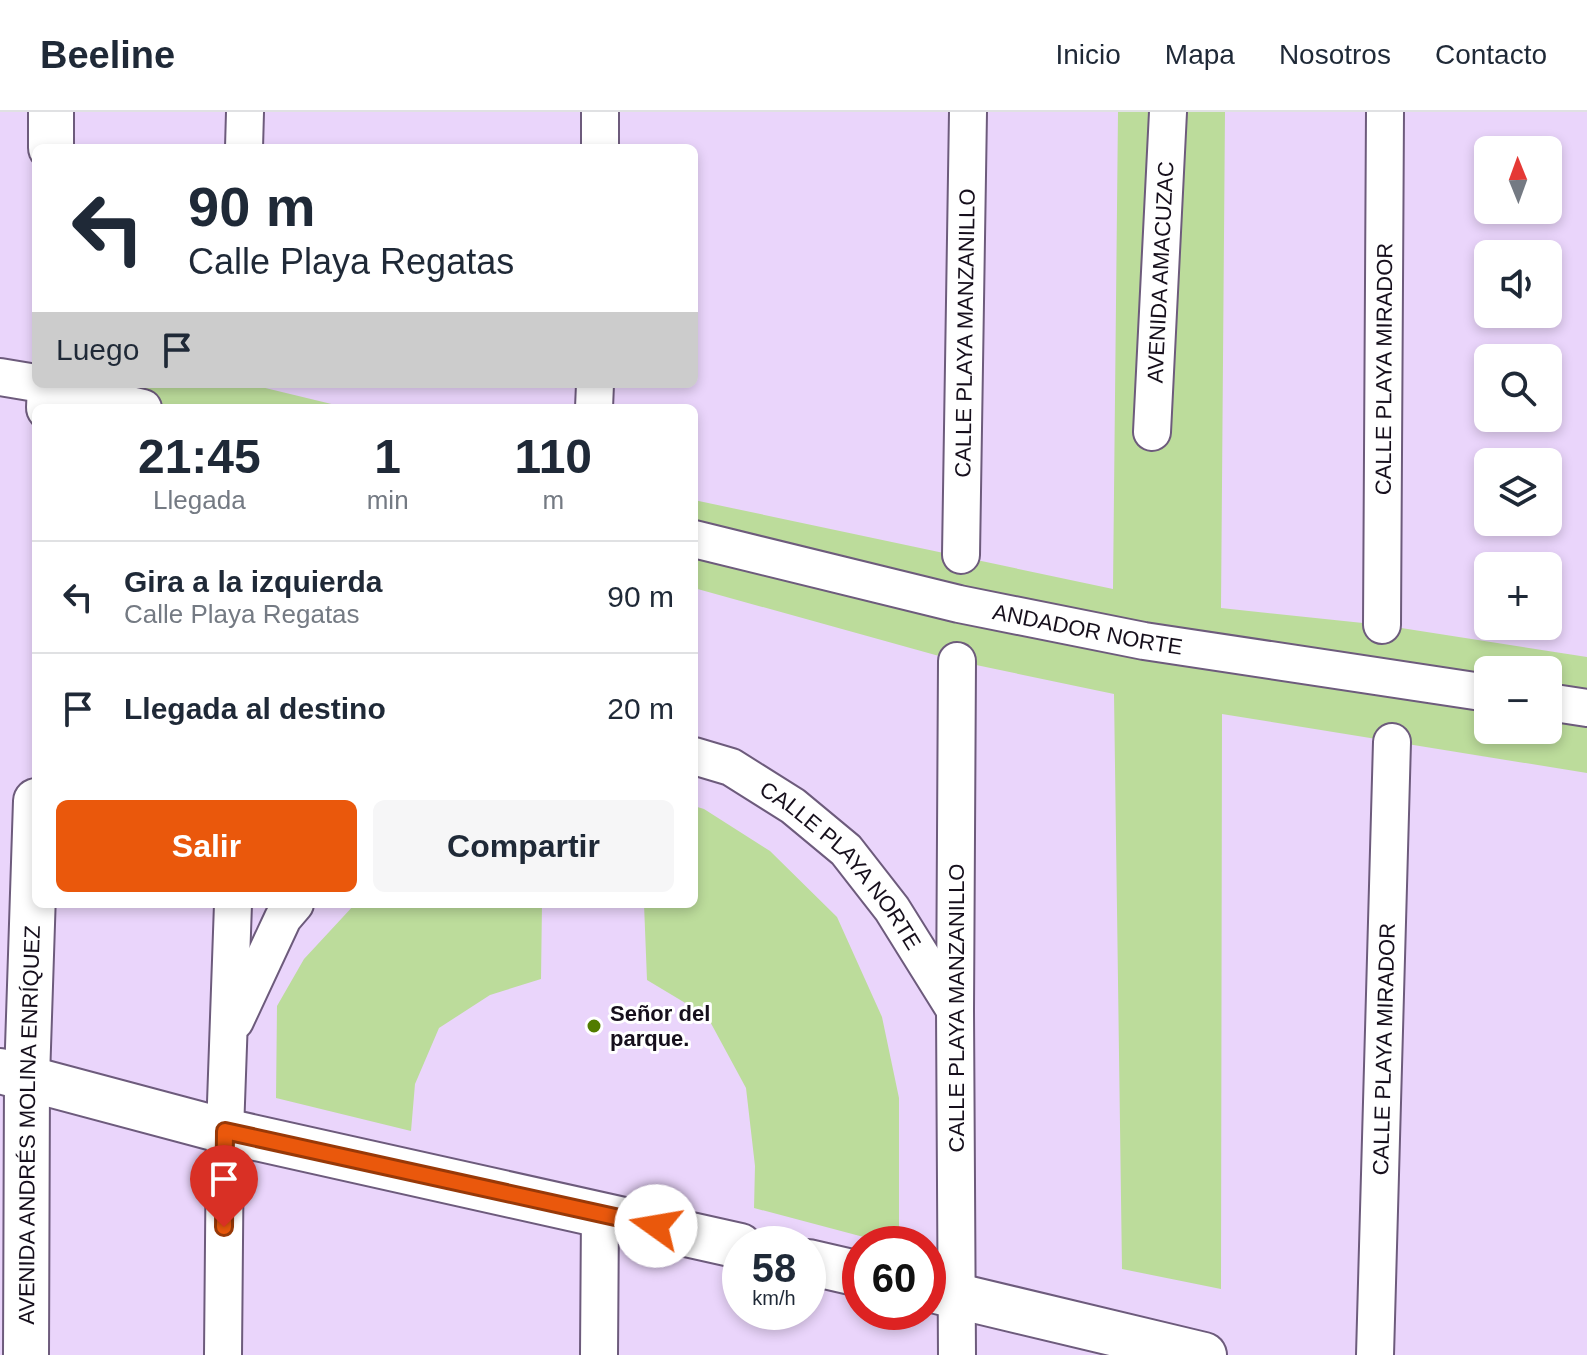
<!DOCTYPE html>
<html lang="es">
<meta charset="utf-8">
<style>
:root{--surface:#fff;--page:#f6f6f7;--text:#1f2937;--muted:#747a83;--line:#e0e1e3;--accent:#ea580c}
body{margin:0;font-family:Helvetica,sans-serif;background:var(--page);color:var(--text);height:100vh;display:flex;flex-direction:column;font-size:30px;white-space:nowrap}
*{box-sizing:border-box;margin:0}
p{font-size:26px;color:var(--muted)}
.icon{flex:none;width:44px;height:44px;fill:none;stroke:currentColor;stroke-width:2;stroke-linecap:round;stroke-linejoin:round}
.map{position:relative;flex:1;overflow:hidden}
.sheet{position:absolute;left:32px;top:292px;width:666px;height:504px;display:flex;flex-direction:column;background:var(--surface);border-radius:12px;box-shadow:0 4px 12px #0003}
.sheet>*{flex:none}
.banner{position:absolute;left:32px;top:32px;width:666px;height:244px;border-radius:12px;box-shadow:0 4px 12px #0003;background:#fff;color:var(--text);overflow:hidden}
.needle{width:52px;rotate:359deg}
.controls{position:absolute;left:1474px;top:24px;display:grid;gap:16px}
.controls a{display:grid;place-items:center;width:88px;height:88px;border-radius:12px;background:var(--surface);box-shadow:0 4px 12px #0003;font-size:40px}
.speed{position:absolute;left:722px;top:1114px;display:flex;gap:16px;font-size:40px;font-weight:700;text-align:center}
.speed>*{display:grid;place-content:center;width:104px;height:104px;border-radius:50%;background:var(--surface);box-shadow:0 4px 12px #0003;line-height:1}
.speed small{font-size:20px;font-weight:400}
.speed .limit{border:12px solid #d22;background:#fff;color:#111}
.pin{position:absolute;display:grid;place-items:center;width:68px;height:68px;color:#fff;margin:-82px -34px;border-radius:50% 50% 50% 0;rotate:-45deg;box-shadow:0 0 8px #0007}
.pin .icon{rotate:45deg}
.me{position:absolute;width:88px;margin:-44px;rotate:283deg;stroke-linejoin:round;filter:drop-shadow(0 0 6px #0008)}
.turn{display:flex;align-items:center;gap:28px;height:168px;padding:0 24px;font-size:36px}
.turn .icon{width:104px;height:104px;stroke-width:2.5}
.turn b{display:block;font-size:56px;line-height:68px}
.then{display:flex;align-items:center;height:76px;padding:0 24px;background:#0003;gap:16px;font-size:30px}
.eta{display:flex;justify-content:space-evenly;align-items:center;height:136px;text-align:center}
.eta b{font-size:48px;font-weight:700;line-height:56px}
.button{display:flex;gap:16px;margin-top:auto;padding:16px 24px}
.button a{flex:1;height:92px;border-radius:12px;background:var(--accent);color:#fff;font-size:32px;font-weight:700;line-height:92px;text-align:center}
.button a+a{background:var(--page);color:var(--text)}
ul{padding:0;list-style:none}
li{display:flex;align-items:center;gap:24px;height:112px;padding:0 24px;border-top:2px solid var(--line)}
li div{flex:1}
li b{display:block;font-size:30px}
li em{font-style:normal}
header{display:flex;align-items:center;gap:48px;box-sizing:border-box;height:112px;padding:0 40px;background:var(--surface);border-bottom:2px solid var(--line)}
header strong{font-size:38px}
nav{display:flex;gap:44px;margin-inline-start:auto;font-size:28px}
.map>svg:first-child{display:block}
.green{fill:#bcdc9b;fill-rule:evenodd}
.lines{fill:none;stroke-linecap:round;stroke-linejoin:round}
.minor-casing{stroke:#6d5b7c;stroke-width:40}
.major-casing{stroke:#6d5b7c;stroke-width:48}
.minor{stroke:#fff;stroke-width:36}
.major{stroke:#fff;stroke-width:44}
.route-casing{stroke:#983908;stroke-width:20}
.route{stroke:#ea580c;stroke-width:14}
.poi-dot{fill:#517c00;stroke:#fff;stroke-width:3}
.labels{text-anchor:middle;stroke-width:6;stroke-linejoin:round;paint-order:stroke}
.street-label{font-size:22px;fill:#160f1c;stroke:#fff}
.poi-label{font-size:22px;font-weight:bold;fill:#160f1c;stroke:#fff;text-anchor:start}
</style>
<header>
<strong>Beeline</strong>
<nav><a>Inicio</a><a>Mapa</a><a>Nosotros</a><a>Contacto</a></nav>
</header>
<div class="map">
<svg width="1587" height="1243" viewBox="0 0 1587 1243">
<rect width="100%" height="100%" fill="#ead5fb"/>
<g class="green">
<path d="M1118,0H1225L1221,496L1382,513L1587,545V661L1222,602L1221,1177L1122,1157L1114,582L957,549L694,476V388L1113,477ZM1488,558H1548V618H1488Z"/>
<polygon points="72,272 249,272 348,296 72,296"/>
<polygon points="694,694 704,697 770,739 837,805 882,905 899,986 899,1132 890,1132 754,1096 755,1054 746,976 707,904 647,868 644,792 694,792"/>
<polygon points="355,792 542,792 541,867 490,883 439,916 415,972 411,1019 276,986 277,894 304,847"/>
</g>
<g class="lines">
<g class="minor-casing">
<g id="minor">
<polyline points="244,36 245,0"/>
<polyline points="600,36 600,0"/>
<polyline points="0,265 36,271"/>
<polyline points="40,272 143,296"/>
<polyline points="594,296 595,272"/>
<path id="s1" d="M1152,320L1168,0"/>
<path id="s2" d="M694,427L959,492L1144,529L1488,581"/>
<path id="s3" d="M961,443L968,0"/>
<path id="s4" d="M1382,513L1385,0"/>
<polyline points="957,549 955,898 957,1243"/>
<polyline points="1548,590 1587,596"/>
<path id="s5" d="M694,644L731,655L793,694L846,738L892,797L955,898"/>
<polyline points="235,909 283,806 295,792"/>
<polyline points="223,1243 225,1019 233,792"/>
<polyline points="599,1243 600,1101"/>
<path id="s6" d="M1375,1243L1392,630"/>
</g>
</g>
<g class="major-casing">
<g id="major">
<polyline points="51,36 51,0"/>
<polyline points="49,296 50,272"/>
<polyline points="0,959 225,1019 740,1134"/>
<polyline points="808,1150 860,1162"/>
<polyline points="928,1177 1204,1243"/>
<path id="s7" d="M26,1243L27,966L36,689"/>
</g>
</g>
<use href="#minor" class="minor"/>
<use href="#major" class="major"/>
</g>
<g class="lines">
<g class="route-casing">
<polyline id="route" points="224,1115 225,1019 656,1114"/>
</g>
<use href="#route" class="route"/>
</g>
<circle class="poi-dot" cx="594" cy="914" r="8"/>
<g class="labels">
<g class="street-label">
<text dy="8" stroke="none"><textPath href="#s1" startOffset="160">AVENIDA AMACUZAC</textPath></text>
<text dy="8" stroke="none"><textPath href="#s3" startOffset="222">CALLE PLAYA MANZANILLO</textPath></text>
<text dy="8" stroke="none"><textPath href="#s4" startOffset="256">CALLE PLAYA MIRADOR</textPath></text>
<text dy="8" stroke="none"><textPath href="#s2" startOffset="404">ANDADOR NORTE</textPath></text>
<text dy="8" stroke="none"><textPath href="#s5" startOffset="188">CALLE PLAYA NORTE</textPath></text>
<text transform="translate(956 896) rotate(-90)" y="8">CALLE PLAYA MANZANILLO</text>
<text dy="8" stroke="none"><textPath href="#s6" startOffset="306">CALLE PLAYA MIRADOR</textPath></text>
<text dy="8" stroke="none"><textPath href="#s7" startOffset="230">AVENIDA ANDRÉS MOLINA ENRÍQUEZ</textPath></text>
</g>
<g class="poi-label">
<text x="610" y="909">Señor del<tspan x="610" dy="25">parque.</tspan></text>
</g>
</g>
</svg>
<div class="controls">
<a><svg class="needle" viewBox="-14 -14 28 28"><path d="M0-13l5 13h-10z" fill="#e53935"/><path d="M0 13l5-13h-10z" fill="#747a83"/></svg></a>
<a><svg class="icon" aria-label="sound" viewBox="0 0 24 24"><path d="M4 9h4l5-4v14l-5-4H4zM17 9q2 3 0 6"/></svg></a>
<a><svg class="icon" aria-label="search" viewBox="0 0 24 24"><circle cx="10" cy="10" r="6"/><path d="M15 15l6 6"/></svg></a>
<a><svg class="icon" aria-label="layers" viewBox="0 0 24 24"><path d="M12 4l9 5-9 5-9-5zM3 14l9 5 9-5"/></svg></a>
<a>+</a>
<a>−</a>
</div>
<div class="speed"><div>58<small>km/h</small></div><div class="limit">60</div></div>
<div class="pin" style="left:224px;top:1115px;background:#d93025"><svg class="icon" aria-label="arrive" viewBox="0 0 24 24"><path d="M6 21V4h12l-3 4 3 4H6"/></svg></div>
<svg class="me" style="left:656px;top:1114px" viewBox="-20 -20 40 40"><circle r="19" fill="#fff"/><path d="M0-13L10 11 0 6-10 11z" fill="#ea580c"/></svg>
<div class="banner">
<div class="turn"><svg class="icon" aria-label="left" viewBox="0 0 24 24"><path d="M17 20v-9H6M10 6l-5 5 5 5"/></svg><div><b>90 m</b>Calle Playa Regatas</div></div>
<div class="then">Luego<svg class="icon" aria-label="arrive" viewBox="0 0 24 24"><path d="M6 21V4h12l-3 4 3 4H6"/></svg></div>
</div>
<section class="sheet">
<div class="eta">
<div><b>21:45</b><p>Llegada</p></div>
<div><b>1</b><p>min</p></div>
<div><b>110</b><p>m</p></div>
</div>
<ul>
<li><svg class="icon" aria-label="left" viewBox="0 0 24 24"><path d="M17 20v-9H6M10 6l-5 5 5 5"/></svg><div><b>Gira a la izquierda</b><p>Calle Playa Regatas</p></div><em>90 m</em></li>
<li><svg class="icon" aria-label="arrive" viewBox="0 0 24 24"><path d="M6 21V4h12l-3 4 3 4H6"/></svg><div><b>Llegada al destino</b></div><em>20 m</em></li>
</ul>
<div class="button"><a>Salir</a><a>Compartir</a></div>
</section>
</div>
